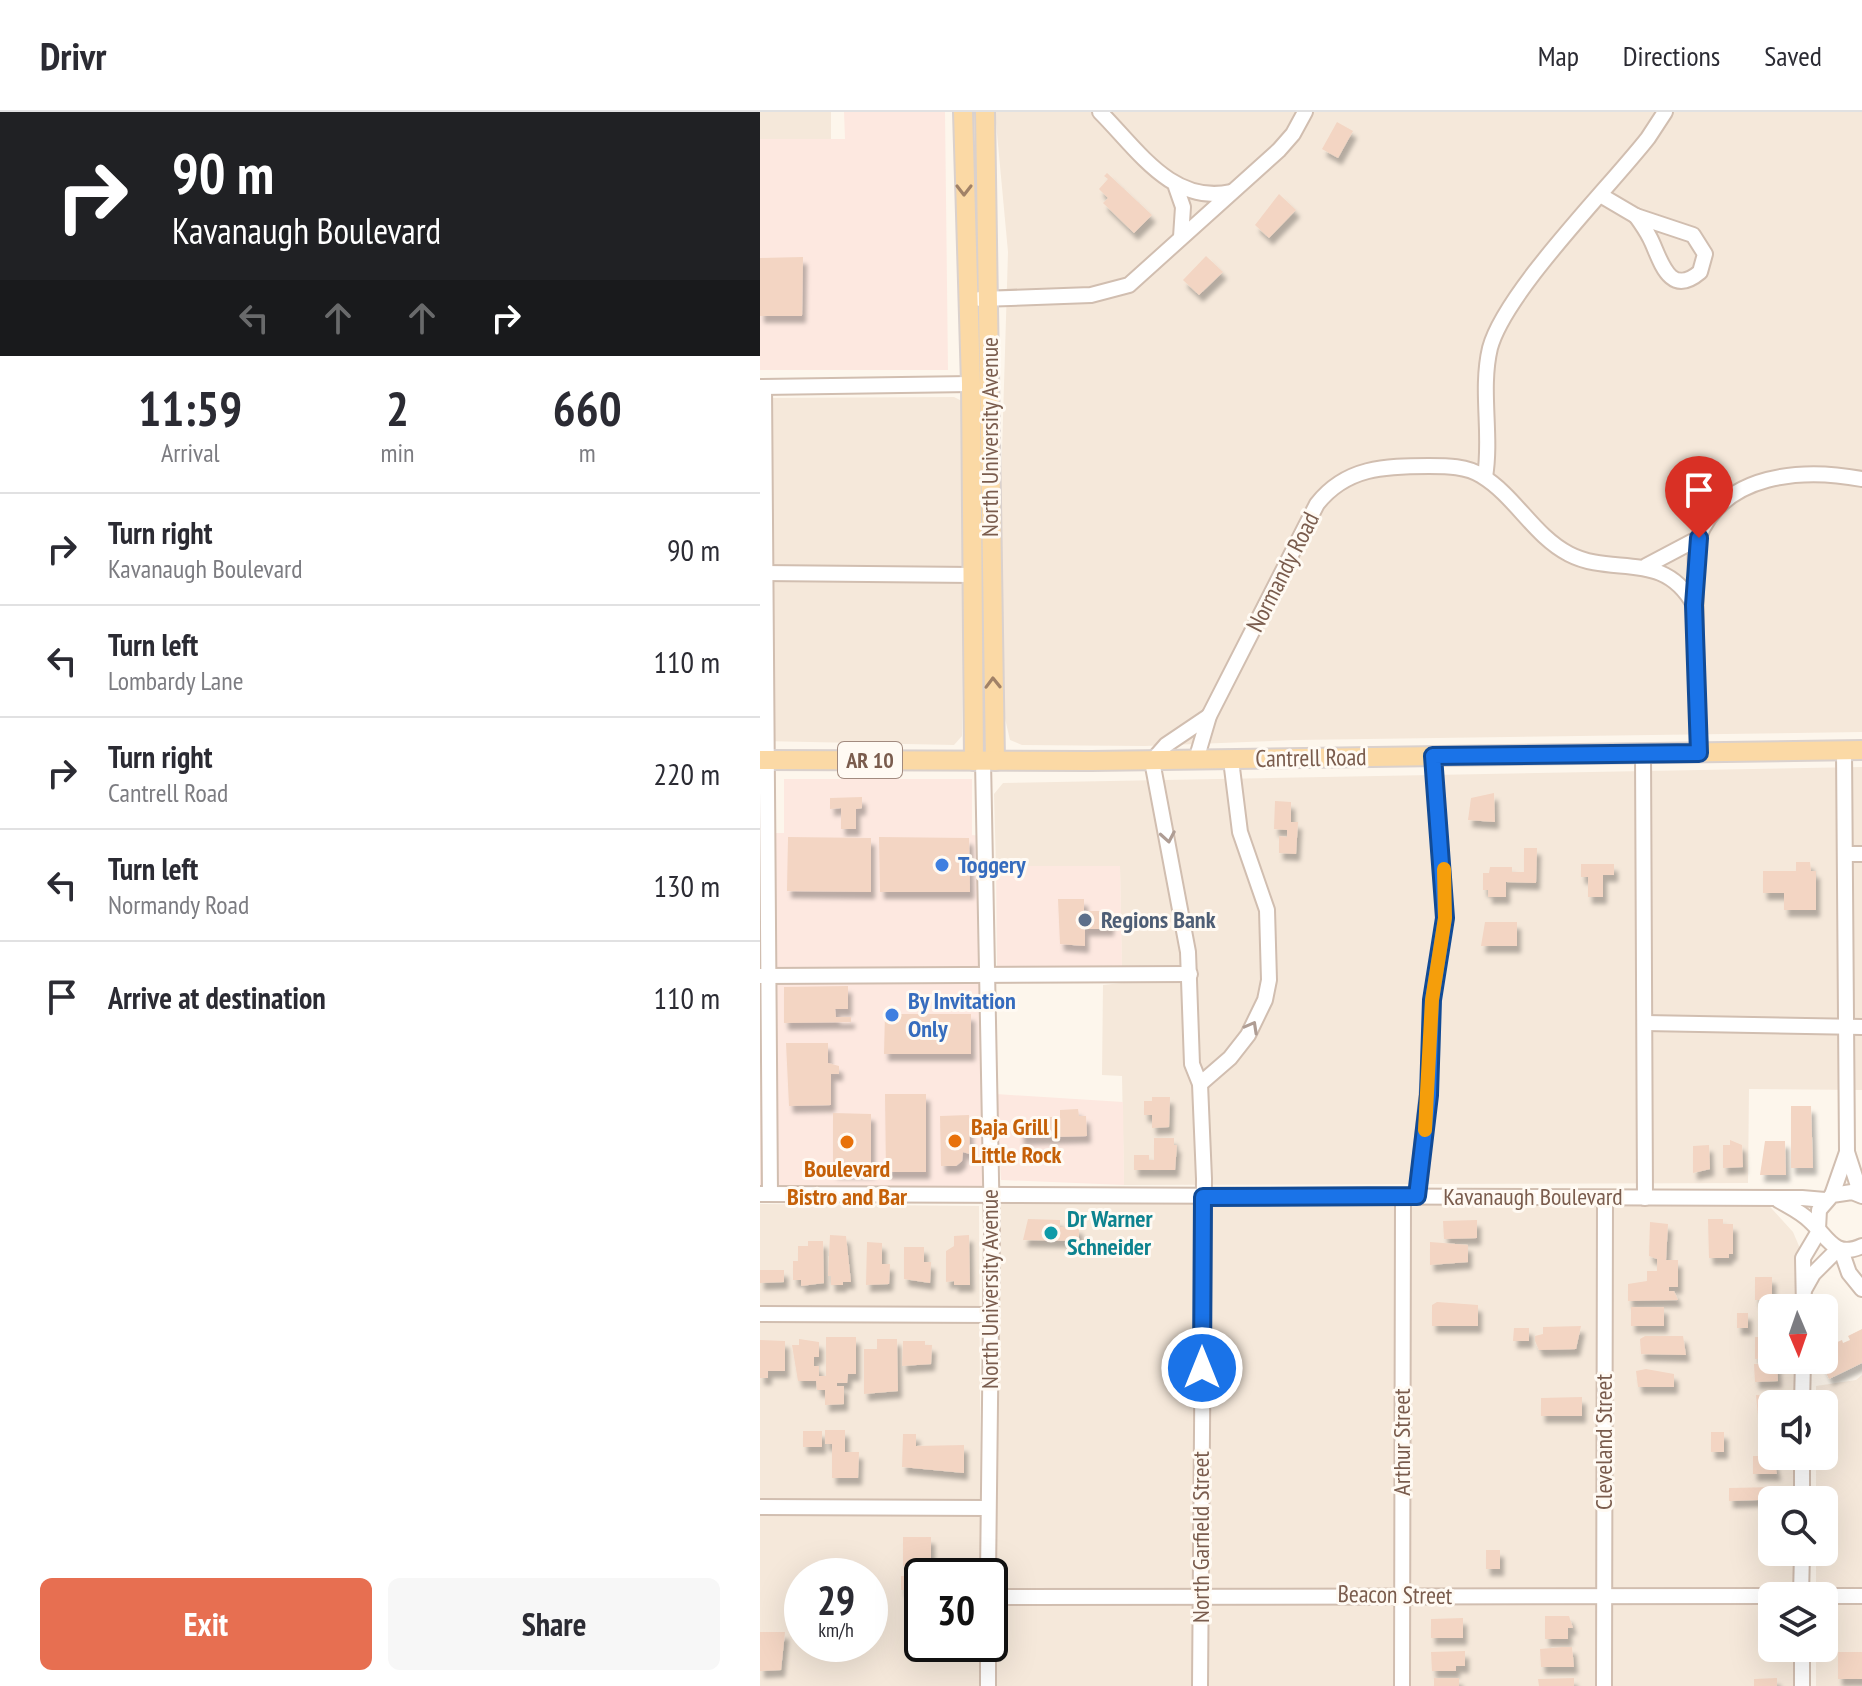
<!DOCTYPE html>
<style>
:root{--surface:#fff;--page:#f7f7f7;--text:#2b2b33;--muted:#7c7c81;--line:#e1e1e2;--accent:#e76f51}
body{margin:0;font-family:"PT Sans Narrow",sans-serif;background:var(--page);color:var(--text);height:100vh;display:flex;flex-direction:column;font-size:30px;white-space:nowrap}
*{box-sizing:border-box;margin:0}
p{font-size:26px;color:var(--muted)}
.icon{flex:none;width:44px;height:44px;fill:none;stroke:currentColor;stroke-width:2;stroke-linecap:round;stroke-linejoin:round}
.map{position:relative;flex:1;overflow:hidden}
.drawer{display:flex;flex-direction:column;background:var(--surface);width:760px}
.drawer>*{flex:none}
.hud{background:#202124;color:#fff;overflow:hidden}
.needle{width:52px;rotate:178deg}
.tools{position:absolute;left:998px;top:1182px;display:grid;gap:16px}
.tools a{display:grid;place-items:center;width:80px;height:80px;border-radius:12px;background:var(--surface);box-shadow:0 8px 32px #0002;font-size:40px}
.speed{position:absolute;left:24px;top:1446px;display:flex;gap:16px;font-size:40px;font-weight:700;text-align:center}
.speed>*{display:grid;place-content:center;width:104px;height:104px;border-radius:50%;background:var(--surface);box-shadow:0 8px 32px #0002;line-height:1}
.speed small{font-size:20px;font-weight:400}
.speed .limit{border:4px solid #111;border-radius:12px;background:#fff;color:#111}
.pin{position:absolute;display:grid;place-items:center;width:68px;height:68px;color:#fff;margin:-82px -34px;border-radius:50% 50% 50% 0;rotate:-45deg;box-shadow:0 0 8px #0007}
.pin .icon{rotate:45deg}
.me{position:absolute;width:88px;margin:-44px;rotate:0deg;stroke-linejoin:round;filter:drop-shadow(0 0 6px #0008)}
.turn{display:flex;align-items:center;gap:28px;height:168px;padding:0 40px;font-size:36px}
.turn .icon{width:104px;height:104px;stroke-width:2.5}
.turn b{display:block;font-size:56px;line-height:68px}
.lanes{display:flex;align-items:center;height:76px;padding:0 40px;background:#0003;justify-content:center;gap:40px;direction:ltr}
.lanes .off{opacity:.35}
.eta{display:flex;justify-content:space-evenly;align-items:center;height:136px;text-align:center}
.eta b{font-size:48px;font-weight:700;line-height:56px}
.cta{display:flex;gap:16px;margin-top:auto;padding:16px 40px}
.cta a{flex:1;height:92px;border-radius:12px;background:var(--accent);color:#fff;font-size:32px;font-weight:700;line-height:92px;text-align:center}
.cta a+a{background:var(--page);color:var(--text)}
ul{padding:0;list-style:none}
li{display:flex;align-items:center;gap:24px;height:112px;padding:0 40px;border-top:2px solid var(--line)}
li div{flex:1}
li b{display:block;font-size:30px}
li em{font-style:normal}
header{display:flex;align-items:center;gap:48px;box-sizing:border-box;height:112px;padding:0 40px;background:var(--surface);border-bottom:2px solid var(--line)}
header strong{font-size:38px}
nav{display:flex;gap:44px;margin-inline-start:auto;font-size:28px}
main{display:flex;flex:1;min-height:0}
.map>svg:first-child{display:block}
.residential{fill:#f5e8da;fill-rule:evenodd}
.commercial{fill:#fde8e0}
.building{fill:#f3d5c3;filter:url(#shadow)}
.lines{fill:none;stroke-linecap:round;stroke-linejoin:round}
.minor-casing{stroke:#d1beb0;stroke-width:18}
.major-casing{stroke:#dad1cd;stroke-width:22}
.minor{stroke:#fff;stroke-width:14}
.major{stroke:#fbd9a5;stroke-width:18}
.oneway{stroke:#a18267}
.oneway2{stroke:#af9d94}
.route-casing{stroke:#114b97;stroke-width:20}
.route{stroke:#1a73e8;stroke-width:14}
.slow{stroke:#f59e0b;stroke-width:14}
.shop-dot{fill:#3f7fe0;stroke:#fffaf3;stroke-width:3}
.service-dot{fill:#5c6f8a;stroke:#fffaf3;stroke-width:3}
.food-dot{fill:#e8710a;stroke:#fffaf3;stroke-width:3}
.culture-dot{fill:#0f9aa8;stroke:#fffaf3;stroke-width:3}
.labels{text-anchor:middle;stroke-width:6;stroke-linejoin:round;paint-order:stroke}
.shield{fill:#fffaf3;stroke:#a28b7f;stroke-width:2}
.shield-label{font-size:22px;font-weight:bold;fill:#7a5c4d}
.street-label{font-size:24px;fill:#7a5c4d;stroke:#fffaf3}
.shop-label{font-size:24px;font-weight:bold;fill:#366cbe;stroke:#fffaf3;text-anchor:start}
.service-label{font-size:24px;font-weight:bold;fill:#4e5e75;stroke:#fffaf3;text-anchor:start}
.food-label{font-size:24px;font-weight:bold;fill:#c56008;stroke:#fffaf3;text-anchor:start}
.culture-label{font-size:24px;font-weight:bold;fill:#0d838f;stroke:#fffaf3;text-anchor:start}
</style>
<header>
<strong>Drivr</strong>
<nav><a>Map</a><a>Directions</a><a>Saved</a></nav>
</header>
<main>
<section class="drawer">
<div class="hud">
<div class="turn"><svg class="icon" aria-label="right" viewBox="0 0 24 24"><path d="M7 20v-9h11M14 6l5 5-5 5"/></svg><div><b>90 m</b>Kavanaugh Boulevard</div></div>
<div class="lanes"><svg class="icon off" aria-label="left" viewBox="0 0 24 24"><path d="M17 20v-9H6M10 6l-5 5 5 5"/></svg><svg class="icon off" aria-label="ahead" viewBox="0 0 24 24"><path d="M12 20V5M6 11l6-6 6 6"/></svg><svg class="icon off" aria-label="ahead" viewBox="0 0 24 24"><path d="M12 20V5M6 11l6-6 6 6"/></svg><svg class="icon" aria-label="right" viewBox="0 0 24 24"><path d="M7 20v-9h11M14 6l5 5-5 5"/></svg></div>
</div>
<div class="eta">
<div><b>11:59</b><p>Arrival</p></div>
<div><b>2</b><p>min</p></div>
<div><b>660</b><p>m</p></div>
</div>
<ul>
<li><svg class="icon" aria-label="right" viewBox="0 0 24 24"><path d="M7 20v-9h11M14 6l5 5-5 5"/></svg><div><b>Turn right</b><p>Kavanaugh Boulevard</p></div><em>90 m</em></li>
<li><svg class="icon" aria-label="left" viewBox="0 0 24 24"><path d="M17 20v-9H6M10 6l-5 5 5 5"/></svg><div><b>Turn left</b><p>Lombardy Lane</p></div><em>110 m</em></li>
<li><svg class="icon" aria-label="right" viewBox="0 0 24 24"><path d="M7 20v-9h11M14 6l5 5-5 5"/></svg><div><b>Turn right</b><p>Cantrell Road</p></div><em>220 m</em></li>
<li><svg class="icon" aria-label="left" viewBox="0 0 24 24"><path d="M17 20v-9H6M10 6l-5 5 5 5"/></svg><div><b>Turn left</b><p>Normandy Road</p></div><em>130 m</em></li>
<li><svg class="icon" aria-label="arrive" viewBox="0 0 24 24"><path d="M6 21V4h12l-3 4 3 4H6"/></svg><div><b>Arrive at destination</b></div><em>110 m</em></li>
</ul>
<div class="cta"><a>Exit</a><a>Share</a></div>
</section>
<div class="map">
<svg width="1102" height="1574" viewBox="0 0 1102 1574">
<defs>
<filter id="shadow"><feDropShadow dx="4" dy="7" stdDeviation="2" flood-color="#0004"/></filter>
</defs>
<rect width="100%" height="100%" fill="#fdf6ec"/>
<g class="residential">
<rect x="0" y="0" width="71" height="27"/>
<polygon points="235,0 1102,0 1102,620 536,628 385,634 262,633 250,628 243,598 241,372 248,140"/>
<polygon points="194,285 204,290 202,624 194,633 0,629 0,286"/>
<polygon points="1102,655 1102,978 989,977 988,1071 364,1073 362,964 342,963 343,873 362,871 360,755 236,754 234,682 243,671"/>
<polygon points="229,1084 1003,1087 1033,1120 1039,1134 1043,1168 1043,1196 1012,1196 1012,1248 1043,1248 1042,1292 1012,1292 1012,1344 1042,1344 1042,1388 1012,1388 1012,1440 1042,1440 1041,1484 1012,1484 1012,1536 1042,1536 1042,1574 228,1574"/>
<path d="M0,1092L219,1094L221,1464H162V1532H221V1574H0ZM42,1464H110V1532H42Z"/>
<polygon points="1102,1263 1102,1574 1056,1574 1056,1536 1064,1536 1064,1484 1056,1484 1056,1440 1064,1440 1064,1388 1056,1388 1056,1344 1064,1344 1064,1292 1056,1292 1056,1274 1096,1268"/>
</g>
<g class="commercial">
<polygon points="84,0 185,0 188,258 0,258 0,27 85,27"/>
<polygon points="24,667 212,667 212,723 223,724 229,1084 0,1082 0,864 7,864 7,721 24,721"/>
<polygon points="236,754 360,754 362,856 237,855"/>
<polygon points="236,982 363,990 364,1073 241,1068"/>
</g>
<g class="building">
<polygon points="577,10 593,19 578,46 562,37"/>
<polygon points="347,61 392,103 374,121 343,91 348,86 339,77 348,67 344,64"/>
<polygon points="519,82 536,98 509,126 495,113"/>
<polygon points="446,144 463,160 439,183 423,168"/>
<polygon points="43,145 42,204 0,204 0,146"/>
<polygon points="734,681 735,710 708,708 711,686"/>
<polygon points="102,685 102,696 96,697 96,717 81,717 81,696 70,697 70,686"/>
<polygon points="515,689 531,690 531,710 538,710 536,742 519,741 519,724 527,725 527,718 514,717"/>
<polygon points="28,725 111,726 111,780 27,779"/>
<polygon points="119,725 209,726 210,780 120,780"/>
<polygon points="764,736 777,736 776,771 746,770 746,785 728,785 728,778 723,778 723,761 729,761 730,755 752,755 752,760 764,760"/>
<polygon points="1036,750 1050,750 1051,759 1056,759 1056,798 1024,798 1024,781 1003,781 1003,759 1036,759"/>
<polygon points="821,752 854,752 854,763 843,763 843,785 828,785 828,765 821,765"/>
<polygon points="298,787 324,787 324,799 350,799 350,817 325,817 325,834 300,832"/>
<polygon points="725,810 757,810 757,834 721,834"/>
<polygon points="88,874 88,897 75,897 76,905 91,905 91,910 24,911 24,875"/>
<polygon points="125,902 211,902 211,942 124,942"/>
<polygon points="26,931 68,931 68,951 79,954 79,962 71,962 71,993 29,994"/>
<polygon points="125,982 166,982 166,1060 126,1060"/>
<polygon points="392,985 410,985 409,1015 392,1016 392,1003 384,1003 384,989 392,989"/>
<polygon points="1031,994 1051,994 1053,1056 1031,1056"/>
<polygon points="318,997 319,1004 326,1004 327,1024 260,1026 259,1012 286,1012 286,1005 300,1005 300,998"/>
<polygon points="73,1001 111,1002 111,1060 73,1060"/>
<polygon points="209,1003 210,1042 203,1040 202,1049 196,1054 181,1054 180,1004"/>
<polygon points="394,1026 414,1026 414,1033 417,1033 415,1058 374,1058 374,1043 389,1043 389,1048 394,1048"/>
<polygon points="970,1028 982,1033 983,1055 963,1056 963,1033 970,1033"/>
<polygon points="1005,1029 1025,1029 1026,1063 1000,1063"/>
<polygon points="949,1033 950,1057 933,1061 933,1034"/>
<polygon points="268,1107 300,1108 300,1115 319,1115 319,1129 263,1128"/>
<polygon points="948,1107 963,1107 963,1112 973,1112 973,1142 969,1142 969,1146 949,1146"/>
<polygon points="717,1108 717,1126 684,1127 683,1109"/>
<polygon points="890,1110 908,1112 906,1148 918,1148 918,1175 909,1175 909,1179 914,1179 918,1188 868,1189 868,1172 887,1169 887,1159 897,1159 897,1147 889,1144"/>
<polygon points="70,1123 86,1124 91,1170 83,1170 83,1173 71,1173 71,1164 68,1164"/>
<polygon points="209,1123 210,1173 194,1173 194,1169 186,1170 186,1139 194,1134 194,1124"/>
<polygon points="48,1129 63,1129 64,1171 41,1174 41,1168 33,1168 33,1149 38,1149 38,1134 48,1134"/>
<polygon points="107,1130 122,1131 122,1152 130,1152 129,1172 106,1173"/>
<polygon points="670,1130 708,1133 708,1150 670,1153"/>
<polygon points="144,1135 164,1135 164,1150 171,1150 170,1171 144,1167"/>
<polygon points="0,1158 24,1158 24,1170 0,1171"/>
<rect x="995" y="1165" width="17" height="23"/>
<polygon points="677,1190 718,1193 718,1214 672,1214 672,1193"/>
<rect x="871" y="1195" width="33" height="19"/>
<rect x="977" y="1201" width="11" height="15"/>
<polygon points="821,1214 816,1237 779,1238 775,1229 775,1224 783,1222 783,1215"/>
<polygon points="754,1216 769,1216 769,1229 753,1229"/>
<polygon points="1102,1217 1102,1251 1069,1267 1060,1248 1064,1248 1064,1236 1082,1228 1083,1231 1090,1228 1088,1224"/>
<polygon points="1004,1222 1012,1222 1012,1246 995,1247 995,1225 1004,1225"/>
<polygon points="885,1224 923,1224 926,1243 881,1242 880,1227"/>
<polygon points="66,1225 96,1225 96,1262 88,1262 87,1271 77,1271 77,1274 84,1274 84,1292 65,1293 65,1278 57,1278 56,1269 38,1269 32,1233 39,1233 39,1227 59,1230 59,1245 54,1245 54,1254 59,1254 59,1264 66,1264"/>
<polygon points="117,1227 137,1227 138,1279 104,1282 104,1237 117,1237"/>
<polygon points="0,1228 25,1229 25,1259 8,1259 8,1266 0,1266"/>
<polygon points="143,1229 165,1229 165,1233 172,1233 171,1252 142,1254"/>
<polygon points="1017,1251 1018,1269 995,1270 994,1252"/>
<polygon points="886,1257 914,1262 914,1275 878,1275 876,1259"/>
<polygon points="996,1283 1017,1284 1012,1304 998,1304"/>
<polygon points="822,1285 822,1304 781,1304 781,1286"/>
<polygon points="65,1318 85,1318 85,1340 99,1340 98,1366 72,1366 72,1332 65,1332"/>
<rect x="43" y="1319" width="19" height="16"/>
<rect x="951" y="1320" width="13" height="20"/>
<polygon points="143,1322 156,1322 156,1334 204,1333 204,1361 142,1355"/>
<polygon points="993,1344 1013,1344 1017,1362 993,1362"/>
<polygon points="1017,1375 1017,1388 1012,1388 1012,1395 998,1395 998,1388 969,1389 969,1376"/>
<polygon points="143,1425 171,1425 171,1449 164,1449 164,1454 143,1454"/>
<rect x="726" y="1438" width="14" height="19"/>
<rect x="141" y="1464" width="10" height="14"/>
<polygon points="785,1504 809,1504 813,1516 808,1516 808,1527 785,1527"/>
<polygon points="703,1506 703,1526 671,1526 671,1507"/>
<polygon points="0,1520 25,1520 21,1558 0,1559"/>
<polygon points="803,1535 812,1535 814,1555 781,1555 780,1537"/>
<polygon points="705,1539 705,1554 696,1554 696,1559 672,1559 671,1540"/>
<rect x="1078" y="1540" width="24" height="27"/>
<rect x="674" y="1566" width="25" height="8"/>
<polygon points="814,1566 814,1574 779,1574 778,1567"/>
<polygon points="1017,1566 1017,1574 994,1574 994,1567"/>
</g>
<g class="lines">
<g class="minor-casing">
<g id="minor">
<path d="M340,0C378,38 412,93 471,80"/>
<polyline points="416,75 423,95 421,125"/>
<polyline points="842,84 876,104"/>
<path d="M876,104L933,123L945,142L940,160C908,187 900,145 890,126C886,118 881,111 876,104Z"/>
<polyline points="220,187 331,183 369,173 519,38 533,22 545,0"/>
<polyline points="0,275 211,272"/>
<polyline points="4,275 10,1082"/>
<path d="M725,365C732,323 720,278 730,236C745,180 848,77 888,26L905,0"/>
<polyline points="886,454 939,426"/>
<polyline points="0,461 213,463"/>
<polyline points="1084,638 1087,1040 1101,1083"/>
<polyline points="883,641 885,1086"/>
<path d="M939,641C938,582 934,522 936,463C936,451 934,438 938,427C963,360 1044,356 1102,367"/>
<path d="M436,648L449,604L557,392C586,355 625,354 669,354C687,354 707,354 722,364C755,384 774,424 809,442C853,465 903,437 934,493"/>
<polyline points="223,649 232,1119 228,1464"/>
<polyline points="1085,742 1102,742"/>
<polyline points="0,864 430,862"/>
<polyline points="885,911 1102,915"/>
<polyline points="440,972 470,946 488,923 505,888 509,868 507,798 480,720 471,648"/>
<polyline points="0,1082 1042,1086 1065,1088"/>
<polyline points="1072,1083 1087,1040"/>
<polyline points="657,1084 671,948 672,888 685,806 673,644"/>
<path d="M1018,1088C1030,1095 1041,1100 1050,1109C1068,1125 1074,1147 1102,1134"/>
<polyline points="1058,1117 1059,1098 1072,1083 1092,1080 1102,1084"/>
<polyline points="1081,1138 1089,1161 1102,1177"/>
<polyline points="1044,1178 1053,1162 1078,1137"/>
<polyline points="1044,1196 1043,1146 1059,1119"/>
<polyline points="0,1202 232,1203"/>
<polyline points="1042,1292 1043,1248"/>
<polyline points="1042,1388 1042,1344"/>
<polyline points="0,1395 228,1396"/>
<polyline points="1041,1484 1042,1440"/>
<polyline points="1054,1484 1102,1484"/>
<polyline points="230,1485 1040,1484"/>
<polyline points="1042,1536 1042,1574"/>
<polyline points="228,1574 228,1532"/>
<polyline points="440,1574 444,1067 440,972 432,952 428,840 392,649 406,633 449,604"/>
<polyline points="642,1574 643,1085"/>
<polyline points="844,1574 845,1086"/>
</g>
</g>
<g class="major-casing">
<g id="major">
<polyline points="203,0 211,272 214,649"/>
<polyline points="225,0 235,649"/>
<polyline points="0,648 331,649 1102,638"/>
</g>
</g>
<use href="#minor" class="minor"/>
<use href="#major" class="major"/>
</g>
<defs><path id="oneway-chevron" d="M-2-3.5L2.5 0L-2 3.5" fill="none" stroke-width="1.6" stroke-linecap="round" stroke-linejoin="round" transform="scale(2)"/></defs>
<g class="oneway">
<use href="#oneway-chevron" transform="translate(204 78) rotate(90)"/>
<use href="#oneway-chevron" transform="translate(233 571) rotate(-91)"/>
</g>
<g class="oneway2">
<use href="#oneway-chevron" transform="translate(408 725) rotate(80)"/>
<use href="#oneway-chevron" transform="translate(492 915) rotate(-61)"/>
</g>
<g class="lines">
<g class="route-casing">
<polyline id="route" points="442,1256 443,1085 657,1084 669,983 672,888 685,806 673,644 939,641 934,493 939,426"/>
</g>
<use href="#route" class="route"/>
<polyline class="slow" points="665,1018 672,888 685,806 684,757"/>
</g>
<g class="shop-dot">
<circle cx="182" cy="753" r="8"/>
<circle cx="132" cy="903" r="8"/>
</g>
<circle class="service-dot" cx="325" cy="808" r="8"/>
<g class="food-dot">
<circle cx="195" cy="1029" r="8"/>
<circle cx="87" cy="1030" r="8"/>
</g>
<circle class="culture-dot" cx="291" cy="1121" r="8"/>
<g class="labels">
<rect class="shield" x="78" y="630" width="64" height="36" rx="6"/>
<g class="shield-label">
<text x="110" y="656">AR 10</text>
</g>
<g class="street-label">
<text transform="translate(230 325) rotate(-90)" y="8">North University Avenue</text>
<text transform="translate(523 460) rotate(-63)" y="8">Normandy Road</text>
<text transform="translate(551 646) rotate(-1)" y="8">Cantrell Road</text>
<text x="773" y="1093">Kavanaugh Boulevard</text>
<text transform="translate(230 1177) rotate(-90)" y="8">North University Avenue</text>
<text transform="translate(642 1330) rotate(-90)" y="8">Arthur Street</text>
<text transform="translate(844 1330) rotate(-90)" y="8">Cleveland Street</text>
<text transform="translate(441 1425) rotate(-90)" y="8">North Garfield Street</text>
<text transform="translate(635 1483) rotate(1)" y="8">Beacon Street</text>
</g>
<g class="shop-label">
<text x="198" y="761">Toggery</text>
<text x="148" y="897">By Invitation<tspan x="148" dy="28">Only</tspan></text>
</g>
<g class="service-label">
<text x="341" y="816">Regions Bank</text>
</g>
<g class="food-label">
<text x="211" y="1023">Baja Grill |<tspan x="211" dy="28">Little Rock</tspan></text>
<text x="87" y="1065" text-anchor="middle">Boulevard<tspan x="87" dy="28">Bistro and Bar</tspan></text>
</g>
<g class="culture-label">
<text x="307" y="1115">Dr Warner<tspan x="307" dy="28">Schneider</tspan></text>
</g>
</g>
</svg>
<div class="tools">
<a><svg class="needle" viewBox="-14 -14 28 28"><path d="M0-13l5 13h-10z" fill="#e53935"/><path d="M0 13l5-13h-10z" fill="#7c7c81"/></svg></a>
<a><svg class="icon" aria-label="sound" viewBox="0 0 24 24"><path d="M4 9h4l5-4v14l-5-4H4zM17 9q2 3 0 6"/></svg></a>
<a><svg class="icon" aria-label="search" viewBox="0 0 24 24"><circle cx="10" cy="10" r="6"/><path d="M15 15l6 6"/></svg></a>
<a><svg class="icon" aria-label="layers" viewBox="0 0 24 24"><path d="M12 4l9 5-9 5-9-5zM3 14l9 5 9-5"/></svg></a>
</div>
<div class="speed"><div>29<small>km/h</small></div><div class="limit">30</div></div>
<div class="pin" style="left:939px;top:426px;background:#d93025"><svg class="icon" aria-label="arrive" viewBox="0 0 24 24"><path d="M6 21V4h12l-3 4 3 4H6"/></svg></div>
<svg class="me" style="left:442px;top:1256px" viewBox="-20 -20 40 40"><circle r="17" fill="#1a73e8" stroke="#fff" stroke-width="3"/><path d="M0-11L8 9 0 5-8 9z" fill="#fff"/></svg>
</div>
</main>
